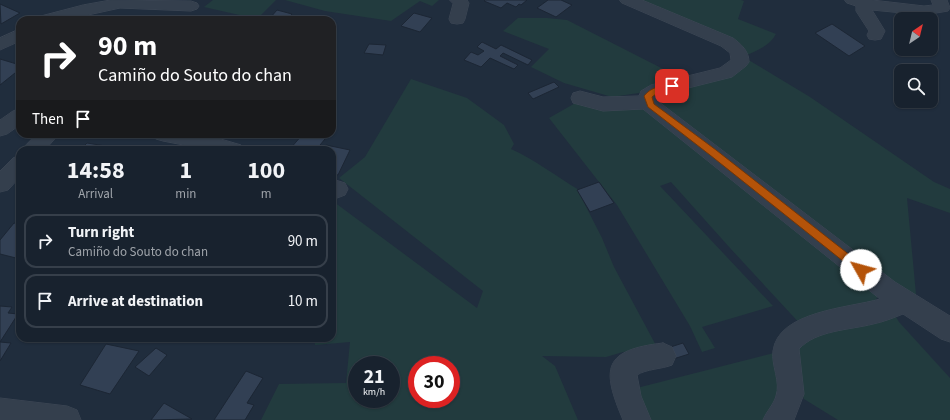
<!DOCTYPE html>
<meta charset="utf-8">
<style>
:root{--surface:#18222e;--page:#252f3a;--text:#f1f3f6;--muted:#9fa4aa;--line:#363f4a}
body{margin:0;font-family:"Source Sans 3",sans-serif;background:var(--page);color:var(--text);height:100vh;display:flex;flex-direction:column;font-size:15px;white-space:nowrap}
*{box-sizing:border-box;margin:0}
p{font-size:13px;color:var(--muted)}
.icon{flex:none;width:22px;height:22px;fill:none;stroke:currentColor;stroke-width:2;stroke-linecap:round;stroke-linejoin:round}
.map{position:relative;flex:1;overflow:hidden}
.details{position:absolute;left:16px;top:146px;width:320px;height:196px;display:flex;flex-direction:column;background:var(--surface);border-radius:12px;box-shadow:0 1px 3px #0004,0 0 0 1px var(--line)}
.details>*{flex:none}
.hud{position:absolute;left:16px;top:16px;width:320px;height:122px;border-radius:12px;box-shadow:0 1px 3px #0004,0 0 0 1px var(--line);background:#202124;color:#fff;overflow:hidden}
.needle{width:26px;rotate:35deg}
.tools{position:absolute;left:894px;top:12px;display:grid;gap:8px}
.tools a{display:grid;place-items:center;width:44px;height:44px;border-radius:8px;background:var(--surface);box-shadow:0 1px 3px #0004,0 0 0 1px var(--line);font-size:20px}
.speed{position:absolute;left:348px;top:356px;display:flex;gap:8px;font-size:20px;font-weight:700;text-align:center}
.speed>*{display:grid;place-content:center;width:52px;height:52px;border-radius:50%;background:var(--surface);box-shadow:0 1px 3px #0004,0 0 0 1px var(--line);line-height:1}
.speed small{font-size:10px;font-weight:400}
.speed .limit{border:6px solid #d22;background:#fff;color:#111}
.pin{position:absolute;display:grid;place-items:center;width:34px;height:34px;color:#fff;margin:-17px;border-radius:8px;box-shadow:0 2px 6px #0006}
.me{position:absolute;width:44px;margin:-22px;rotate:308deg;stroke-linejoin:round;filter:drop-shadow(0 0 3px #0008)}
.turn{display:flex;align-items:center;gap:14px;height:84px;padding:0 16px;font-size:18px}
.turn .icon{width:52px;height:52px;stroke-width:2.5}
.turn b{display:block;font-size:28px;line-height:34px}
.then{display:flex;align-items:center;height:38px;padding:0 16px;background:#0003;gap:8px;font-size:15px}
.eta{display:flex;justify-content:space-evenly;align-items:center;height:68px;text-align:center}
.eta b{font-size:24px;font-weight:700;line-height:28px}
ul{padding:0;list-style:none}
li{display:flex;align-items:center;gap:12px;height:54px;margin:0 8px 6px;padding:0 8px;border:2px solid var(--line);border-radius:12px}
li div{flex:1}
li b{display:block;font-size:15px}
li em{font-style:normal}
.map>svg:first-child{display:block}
.green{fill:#223b3e;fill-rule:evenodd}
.building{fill:#324054;stroke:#1c2634}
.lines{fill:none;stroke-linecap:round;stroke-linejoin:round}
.minor-casing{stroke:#3e4856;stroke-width:1}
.minor{fill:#343f4d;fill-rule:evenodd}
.route{fill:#b45309;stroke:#753606}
</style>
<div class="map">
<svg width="950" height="420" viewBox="0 0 950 420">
<rect width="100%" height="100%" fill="#202d3d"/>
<g class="green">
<polygon points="213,0 276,0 257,19 204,7"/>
<polygon points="285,0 439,0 432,6 420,1 391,21 325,11"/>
<path d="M634,0H741L744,1L738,19L776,34C770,45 759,50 747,55Z"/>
<polygon points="518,18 547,18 567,20 675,75 673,78 645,92 612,97 564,83 531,67 549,49 503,31"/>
<polygon points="747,59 810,97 934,182 950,189 950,213 907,198 917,305 653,102 659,93"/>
<path d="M411,79L467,98L504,125L514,144L511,149C535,160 556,176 579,190L578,191L602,238L614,267L659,351L623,352L606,357L542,356L555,366L578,420H261L279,384L346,383L350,342L315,345L314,338H332V205L334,202L477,308L483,291L339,178L365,157ZM357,365H391V399H357ZM417,365H451V399H417Z"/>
<polygon points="579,101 647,105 878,296 873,304 803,327 730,248 671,182 660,186 773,306 702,327 715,348 702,352 690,326 617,205 549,118"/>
<polygon points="893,312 899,322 950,378 950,420 838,420 804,399 797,383 798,342"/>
<polygon points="778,352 786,387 766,420 641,420 629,390"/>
</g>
<g class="building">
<polygon points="485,0 527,0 521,5 519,4 516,7 507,3 501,8 484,1"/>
<polygon points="548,0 561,0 572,5 556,17 537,8"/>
<polygon points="0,4 20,13 1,24"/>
<polygon points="277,10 292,14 286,20 270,18"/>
<polygon points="414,13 432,18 420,32 401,26"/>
<polygon points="832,24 865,46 849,56 815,33"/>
<polygon points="482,42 496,49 501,45 532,60 528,65 503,53 500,56 518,65 514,69 490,58 481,67 464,60 471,52 478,55 484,51 477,47"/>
<polygon points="369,44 386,45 383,55 364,53"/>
<polygon points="0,59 20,65 20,69 0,85"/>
<polygon points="554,82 559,87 533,99 528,93"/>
<polygon points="303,134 329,134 316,150 289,150"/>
<polygon points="87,143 124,149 80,150"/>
<polygon points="326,145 350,150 338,175 332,174 332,150 323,150"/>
<polygon points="599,182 614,203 590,212 577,190"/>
<polygon points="14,223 20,224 20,259 0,254 0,240"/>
<polygon points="0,306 12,307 8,313 18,314 0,342 11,343 0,361"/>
<polygon points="683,343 689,354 667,361 661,350"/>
<polygon points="106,344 139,351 110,394 80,385"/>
<polygon points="156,348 167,355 149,376 135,367"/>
<polygon points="246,371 263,378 247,403 254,405 245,420 214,420"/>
<polygon points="164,403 192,419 151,420"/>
</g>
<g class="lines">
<g class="minor-casing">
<g id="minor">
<polygon points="111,0 191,1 197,3 199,6 197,9 191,11 120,8 65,20 39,20 41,16 83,5"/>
<polygon points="450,0 467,0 469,3 465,19 463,23 457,24 451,23 449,19 453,4"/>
<path d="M620,0H642L733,38C741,44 749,51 749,62L746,66L732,77L664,94L658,98L659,102L895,282L950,316V342L941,339L903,314C893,318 883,322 873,324C850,330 816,330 799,349L804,394L794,420H763C766,412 774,404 776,396C781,382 771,365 773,351C778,311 849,308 880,299L643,109L603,111L573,103L571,98L573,93L580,91L603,97L639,96L641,91L651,85L720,68L731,60L730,53L721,46L622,3Z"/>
<polygon points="845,0 872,0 924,6 933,5 931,0 947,0 950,8 948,11 924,15 872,10 885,31 881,39 875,40 869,39 867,35 869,31 856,11 856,6 847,3"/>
<polygon points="20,29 20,41 0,50 0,38"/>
<polygon points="20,109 20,125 7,134 0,136 0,120 13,111"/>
<polygon points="37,134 59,134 45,150 23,150 26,145"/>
<polygon points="153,134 204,134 241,145 244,150 209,150 163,141 156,139"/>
<polygon points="20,156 20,177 8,190 0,192 0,171 13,158"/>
<polygon points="332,179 345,183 348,189 345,195 337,198 332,196"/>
<path d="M663,343L672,347L676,356L672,365C662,369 646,369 637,375L641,396L651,420H623C601,368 603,350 663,343Z"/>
<polygon points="0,398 67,406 77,410 81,420 0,420"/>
</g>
</g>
<use href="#minor" class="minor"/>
</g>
<path class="route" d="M672,83L675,86L674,88L660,91L652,97L654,104L716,150L865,267L866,270L865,273L861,274L858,273L710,155L648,107L644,96C651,87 661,86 672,83Z"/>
</svg>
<div class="tools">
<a><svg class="needle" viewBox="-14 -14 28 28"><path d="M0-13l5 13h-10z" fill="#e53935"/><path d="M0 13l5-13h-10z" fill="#9fa4aa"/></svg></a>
<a><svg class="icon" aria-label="search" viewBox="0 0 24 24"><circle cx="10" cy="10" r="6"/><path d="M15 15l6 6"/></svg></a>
</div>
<div class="speed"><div>21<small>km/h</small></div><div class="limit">30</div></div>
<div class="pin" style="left:672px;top:86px;background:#d93025"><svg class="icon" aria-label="arrive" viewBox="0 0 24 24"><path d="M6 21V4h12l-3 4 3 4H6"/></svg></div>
<svg class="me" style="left:861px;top:270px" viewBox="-20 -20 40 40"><circle r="19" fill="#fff"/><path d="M0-13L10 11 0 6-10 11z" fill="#b45309"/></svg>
<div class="hud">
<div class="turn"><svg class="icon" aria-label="right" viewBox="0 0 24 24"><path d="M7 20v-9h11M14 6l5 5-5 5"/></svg><div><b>90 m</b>Camiño do Souto do chan</div></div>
<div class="then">Then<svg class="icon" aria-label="arrive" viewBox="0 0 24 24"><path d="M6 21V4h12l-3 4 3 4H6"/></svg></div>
</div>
<section class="details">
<div class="eta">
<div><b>14:58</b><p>Arrival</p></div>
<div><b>1</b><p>min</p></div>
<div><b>100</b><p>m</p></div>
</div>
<ul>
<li><svg class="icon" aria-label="right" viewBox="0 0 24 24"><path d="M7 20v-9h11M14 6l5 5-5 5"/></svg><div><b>Turn right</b><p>Camiño do Souto do chan</p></div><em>90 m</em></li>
<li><svg class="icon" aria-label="arrive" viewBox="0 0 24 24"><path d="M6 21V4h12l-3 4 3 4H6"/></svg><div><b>Arrive at destination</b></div><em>10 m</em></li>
</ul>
</section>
</div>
